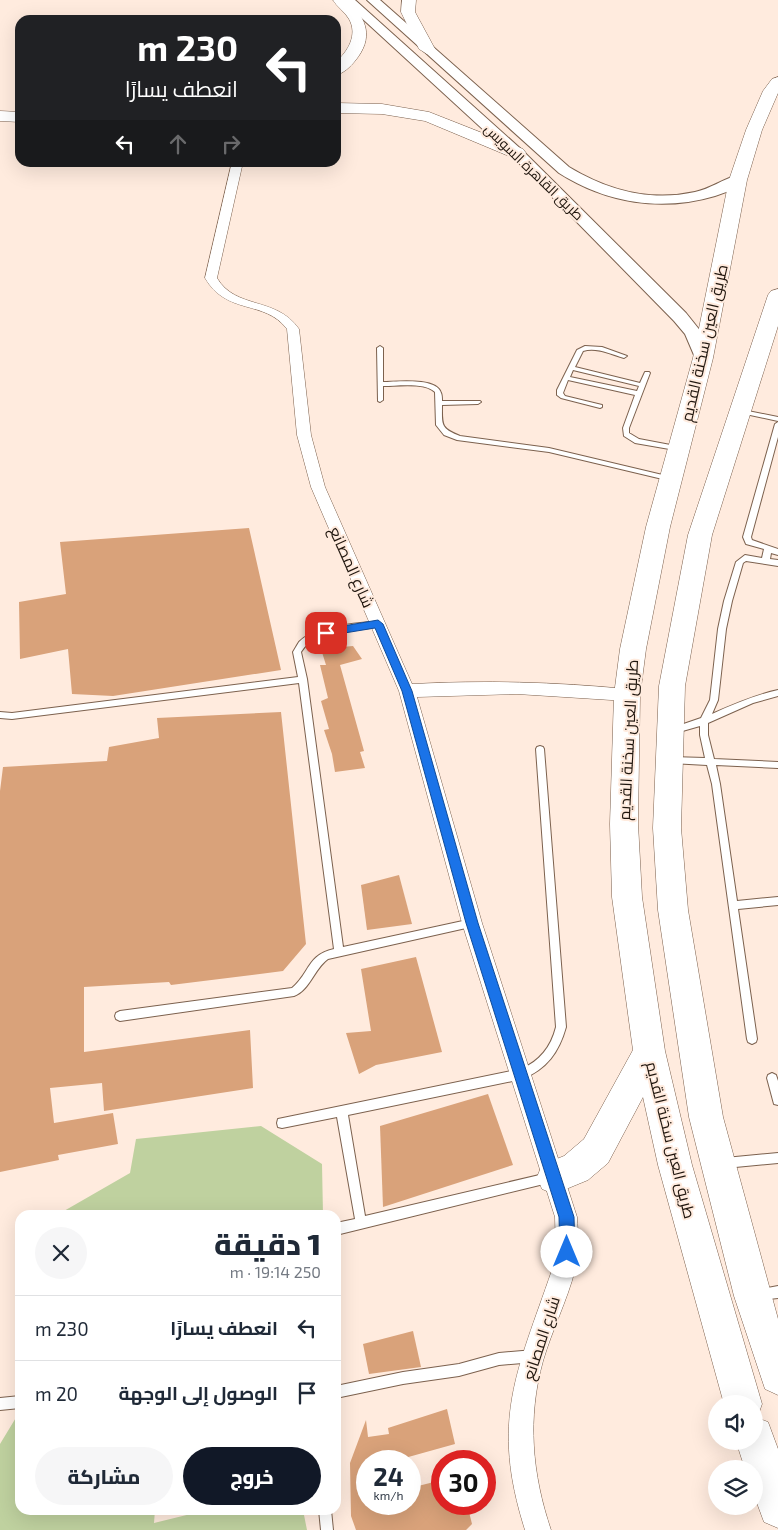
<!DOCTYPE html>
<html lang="ar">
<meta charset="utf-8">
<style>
:root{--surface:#fff;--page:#f6f6f7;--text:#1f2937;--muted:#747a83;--line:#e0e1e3;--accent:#111827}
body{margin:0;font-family:"Exo 2",Cairo,sans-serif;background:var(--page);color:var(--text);direction:rtl;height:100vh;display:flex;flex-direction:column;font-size:19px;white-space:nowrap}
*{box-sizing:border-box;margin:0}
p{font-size:16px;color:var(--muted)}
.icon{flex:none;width:28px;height:28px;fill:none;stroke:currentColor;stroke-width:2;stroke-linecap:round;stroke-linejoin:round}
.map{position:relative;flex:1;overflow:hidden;direction:ltr}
.sheet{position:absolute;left:15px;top:1210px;width:326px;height:305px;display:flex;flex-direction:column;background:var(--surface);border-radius:15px;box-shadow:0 5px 20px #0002;direction:rtl}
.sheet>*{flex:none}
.banner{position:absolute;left:15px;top:15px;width:326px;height:152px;border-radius:15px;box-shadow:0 5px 20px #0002;direction:rtl;background:#202124;color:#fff;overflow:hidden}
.fabs{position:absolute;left:708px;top:1395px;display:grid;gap:10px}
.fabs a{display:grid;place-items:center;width:55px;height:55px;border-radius:50%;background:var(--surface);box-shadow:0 5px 20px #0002;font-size:25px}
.speed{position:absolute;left:356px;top:1450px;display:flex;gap:10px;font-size:25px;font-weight:700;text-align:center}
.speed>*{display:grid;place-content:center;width:65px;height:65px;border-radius:50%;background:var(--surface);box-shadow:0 5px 20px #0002;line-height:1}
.speed small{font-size:12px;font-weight:400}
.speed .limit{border:8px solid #d22;background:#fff;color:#111}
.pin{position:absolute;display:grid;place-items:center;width:42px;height:42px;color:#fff;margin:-21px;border-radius:10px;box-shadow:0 2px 8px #0006}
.me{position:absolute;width:55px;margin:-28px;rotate:0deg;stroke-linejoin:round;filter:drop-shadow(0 0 4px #0008)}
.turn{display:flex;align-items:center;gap:18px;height:105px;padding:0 20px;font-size:22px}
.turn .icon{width:65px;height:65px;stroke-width:2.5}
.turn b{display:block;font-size:35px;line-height:42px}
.lanes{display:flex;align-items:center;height:48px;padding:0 20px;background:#0003;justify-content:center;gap:25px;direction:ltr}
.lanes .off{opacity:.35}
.round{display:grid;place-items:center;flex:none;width:52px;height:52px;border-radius:26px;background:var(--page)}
.summary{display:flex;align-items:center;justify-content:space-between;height:85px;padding:0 20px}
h1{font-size:30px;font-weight:800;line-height:38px}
.primary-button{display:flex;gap:10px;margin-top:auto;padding:10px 20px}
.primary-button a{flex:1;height:58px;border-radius:30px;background:var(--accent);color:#fff;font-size:20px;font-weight:800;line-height:58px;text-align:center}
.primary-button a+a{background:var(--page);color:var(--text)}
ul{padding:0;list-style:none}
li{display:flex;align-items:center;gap:15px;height:65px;padding:0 20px;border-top:1px solid var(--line)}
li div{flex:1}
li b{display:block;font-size:19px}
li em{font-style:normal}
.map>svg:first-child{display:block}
.green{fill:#bfd19f}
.building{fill:#d9a27a}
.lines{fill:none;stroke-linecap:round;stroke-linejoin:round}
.lane-casing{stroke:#7c614e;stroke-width:2}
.street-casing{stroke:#7c614e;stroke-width:1}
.secondary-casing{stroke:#7c614e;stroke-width:2}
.primary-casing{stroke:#7c614e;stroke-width:1}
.highway-casing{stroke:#7c614e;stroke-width:1}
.lane{fill:#fff;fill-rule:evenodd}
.street{fill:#fff;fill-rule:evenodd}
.secondary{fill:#fff;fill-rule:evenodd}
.primary{fill:#fff;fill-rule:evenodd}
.highway{fill:#fff;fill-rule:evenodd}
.route{fill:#1a73e8;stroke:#114b97}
.labels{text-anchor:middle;stroke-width:4;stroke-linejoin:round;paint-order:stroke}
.far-street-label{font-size:14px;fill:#20160e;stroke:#ffebde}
.street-label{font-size:16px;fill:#20160e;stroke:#ffebde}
</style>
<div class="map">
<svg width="778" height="1530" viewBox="0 0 778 1530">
<rect width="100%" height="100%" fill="#ffebde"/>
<g class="green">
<polygon points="261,1126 322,1164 323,1215 57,1215 130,1173 136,1139"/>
<polygon points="20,1411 20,1510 155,1510 154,1523 207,1510 303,1510 307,1530 0,1530 0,1444"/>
</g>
<g class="building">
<polygon points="249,528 281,670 113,696 72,694 68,649 20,659 19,602 66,594 60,542"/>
<polygon points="353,646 362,659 340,665 364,751 360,752 365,768 335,772 332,754 324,730 329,729 321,701 328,698 320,665 326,665 321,649"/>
<polygon points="281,712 306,944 283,971 171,985 169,982 84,987 84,1052 250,1030 253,1088 104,1111 102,1083 50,1088 54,1123 113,1113 118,1144 58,1155 59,1160 0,1172 0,791 3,767 107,761 109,747 159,738 157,718"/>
<polygon points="399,875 412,924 367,930 361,885"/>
<polygon points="416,957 442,1052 376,1065 359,1074 346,1033 371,1031 361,969"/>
<polygon points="488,1094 513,1165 383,1207 380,1126"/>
<polygon points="413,1331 421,1367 369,1374 363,1344"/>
<polygon points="447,1409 455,1444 394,1461 368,1461 368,1504 410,1504 410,1488 442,1480 442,1504 467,1504 472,1524 466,1530 356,1530 351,1516 350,1463 366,1420 368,1437 389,1434 388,1428"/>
</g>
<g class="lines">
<g class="lane-casing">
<g id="lane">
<path d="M380,346L383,348V382C396,382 437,377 441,393C442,395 442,398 442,401H480L481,402L478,404L442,405C442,425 440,428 460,436L549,448L671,477L675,479L671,481L549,452L457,440L444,435L436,425L435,392C425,382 397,386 383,386V400L380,402L378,401L377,348Z"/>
<path d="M585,346L602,347L627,356L624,358C610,354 597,347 583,351L575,367L640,383L645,372H649L650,373L629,428V433L639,439L681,447V451L635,443L624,436L623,428L635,395L568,380L563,393L565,396L602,405V407L600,408L561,398L557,395V390L577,350ZM573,370L639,386L637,391L570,377Z"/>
<polygon points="738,409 778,417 778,421 736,412 736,410"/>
<path d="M778,422V437L751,537L752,540L778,549V555L771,553L770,559L778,560V566L746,561L743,563L732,601L726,629L718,700L712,714C734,704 755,695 778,690V696L753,703L708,723V735L714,759L778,762V768L716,765L720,784L737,901L778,897V905L738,909L757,1039L756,1042L752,1044L748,1042L747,1039L712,784L707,765L671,763L668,762L667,760L668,758L671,757L705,758L700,735V726L672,734L668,731L669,729L701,718L710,700L718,629L724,601L736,562L745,555L762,558L764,549L746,544L743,537L775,424Z"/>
<path d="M378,621L381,622L382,624L381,626C355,632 317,626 301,652L307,679L343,947L472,919L475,920L477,923L475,926L328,959C314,969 310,990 294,996L120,1021L116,1019L115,1016L116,1013L120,1011L292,988C310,973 307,955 334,949L299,683L12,719L0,718V712L12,713L298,677L293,652C295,649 297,645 299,642C315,625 356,624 378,621Z"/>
<path d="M540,746L543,747L544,749L566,1027C559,1052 547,1069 522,1079L348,1115L365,1216L548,1173L552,1174L553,1178L552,1182L548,1183L336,1235V1223L355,1219L337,1117L282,1128L278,1127L277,1123L278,1119L521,1069C540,1061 551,1047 556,1027L536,749L537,747Z"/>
<polygon points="772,1073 776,1075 778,1081 778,1105 774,1104 767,1078 768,1075"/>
<polygon points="778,1153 778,1163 725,1168 721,1167 720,1163 721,1159 725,1158"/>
<polygon points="778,1286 778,1298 760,1300 756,1298 754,1294 756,1290"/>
<polygon points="534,1350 538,1352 540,1356 538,1360 534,1362 499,1365 459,1376 403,1384 336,1398 336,1386 403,1372 459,1364 499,1353"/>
<polygon points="20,1396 20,1408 0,1410 0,1398"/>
<polygon points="319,1510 331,1510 333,1530 321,1530"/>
</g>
</g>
<g class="street-casing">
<path id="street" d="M232,162H243L217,278C236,310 276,296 299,329L311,435L325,487L412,684C484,680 555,682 627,689L633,691L635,695L633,699L627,701L517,694L417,697L482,923L577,1217C578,1235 580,1253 575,1270C567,1301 552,1330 543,1361C527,1418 532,1474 551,1530H525C490,1420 517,1372 552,1270L556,1252L555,1217L462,923L399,691L311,487L297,435L287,329C264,299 227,316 205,278Z"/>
</g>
<g class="secondary-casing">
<g id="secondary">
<polygon points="342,0 355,0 522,150 686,313 702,333 712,358 709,362 697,362 685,334 674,321 512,156"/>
<path d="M367,0H380L569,167C607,190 650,202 695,192C710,189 723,179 738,175L746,180C740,188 724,193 715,196C661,212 606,203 559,173Z"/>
</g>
</g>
<g class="primary-casing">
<g id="primary">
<polygon points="778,77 778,93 762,130 747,180 713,358 670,527 646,649 640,695 639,757 638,824 642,897 665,1051 692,1165 762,1404 757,1418 768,1422 778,1449 778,1528 764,1522 754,1495 754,1469 745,1469 736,1441 754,1441 754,1404 724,1404 658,1165 643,1097 608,1163 588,1180 554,1194 542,1189 537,1177 542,1165 564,1156 584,1139 633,1050 612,897 610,824 614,695 620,649 646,527 693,358 729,180 746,130 763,91 772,79"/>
<polygon points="778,289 778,326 712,535 685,686 681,828 688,910 723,1117 778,1319 778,1395 765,1389 734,1296 689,1117 658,910 653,828 659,686 688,535 768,295 771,291"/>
</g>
</g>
<g class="highway-casing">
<g id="highway">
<path d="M333,0H348C367,19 374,38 355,61C350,67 344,73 336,75V62C348,51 358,35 349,19C345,12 337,7 333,0Z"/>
<polygon points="402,0 416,0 415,12 435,49 432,52 427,54 419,49 401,12"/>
<polygon points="336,103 382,104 429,112 523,149 526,153 523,157 511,157 425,121 382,114 336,113"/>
<polygon points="0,111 20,112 20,122 0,121"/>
</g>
</g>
<use href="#lane" class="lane"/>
<use href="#street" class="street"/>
<use href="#secondary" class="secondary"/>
<use href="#primary" class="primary"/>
<use href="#highway" class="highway"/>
</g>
<polygon class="route" points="378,620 383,624 412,691 478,923 574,1217 575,1252 572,1258 567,1260 562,1258 560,1252 559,1217 466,923 402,691 375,628 326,636 321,633 326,629"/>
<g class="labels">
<g class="far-street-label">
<text transform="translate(534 172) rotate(44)" y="5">طريق القاهرة السويس</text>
</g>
<g class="street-label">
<text transform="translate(704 343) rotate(-77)" y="6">طريق العين سخنة القديم</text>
<text transform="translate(352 567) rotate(66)" y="6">شارع المصانع</text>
<text transform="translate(628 740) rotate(-87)" y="6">طريق العين سخنة القديم</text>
<text transform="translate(671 1140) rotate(76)" y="6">طريق العين سخنة القديم</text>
<text transform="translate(541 1338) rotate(-72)" y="6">شارع المصانع</text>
</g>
</g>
</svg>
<div class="fabs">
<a><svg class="icon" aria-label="sound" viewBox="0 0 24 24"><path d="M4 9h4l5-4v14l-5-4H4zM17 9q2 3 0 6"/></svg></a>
<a><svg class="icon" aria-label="layers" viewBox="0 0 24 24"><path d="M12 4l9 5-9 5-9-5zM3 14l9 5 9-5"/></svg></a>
</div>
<div class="speed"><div>24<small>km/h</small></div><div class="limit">30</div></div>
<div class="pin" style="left:326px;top:633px;background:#d93025"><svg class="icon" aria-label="arrive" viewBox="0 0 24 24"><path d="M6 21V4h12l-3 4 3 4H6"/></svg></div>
<svg class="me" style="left:567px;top:1252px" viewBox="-20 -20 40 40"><circle r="19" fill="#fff"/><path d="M0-13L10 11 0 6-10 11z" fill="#1a73e8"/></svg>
<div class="banner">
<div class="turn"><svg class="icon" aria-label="left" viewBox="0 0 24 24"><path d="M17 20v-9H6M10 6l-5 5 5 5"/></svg><div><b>230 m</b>انعطف يسارًا</div></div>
<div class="lanes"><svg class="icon" aria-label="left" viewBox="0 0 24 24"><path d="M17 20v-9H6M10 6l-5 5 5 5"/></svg><svg class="icon off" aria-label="ahead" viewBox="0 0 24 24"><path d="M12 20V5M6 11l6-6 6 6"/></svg><svg class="icon off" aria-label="right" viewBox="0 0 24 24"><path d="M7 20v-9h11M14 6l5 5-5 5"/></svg></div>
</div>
<section class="sheet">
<div class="summary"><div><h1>1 دقيقة</h1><p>250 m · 19:14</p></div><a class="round"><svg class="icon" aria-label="close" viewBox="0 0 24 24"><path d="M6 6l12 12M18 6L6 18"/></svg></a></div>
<ul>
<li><svg class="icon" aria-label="left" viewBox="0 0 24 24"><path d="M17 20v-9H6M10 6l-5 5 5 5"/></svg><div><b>انعطف يسارًا</b></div><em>230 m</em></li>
<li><svg class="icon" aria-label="arrive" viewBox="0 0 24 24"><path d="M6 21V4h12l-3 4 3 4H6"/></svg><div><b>الوصول إلى الوجهة</b></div><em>20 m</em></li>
</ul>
<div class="primary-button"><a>خروج</a><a>مشاركة</a></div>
</section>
</div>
